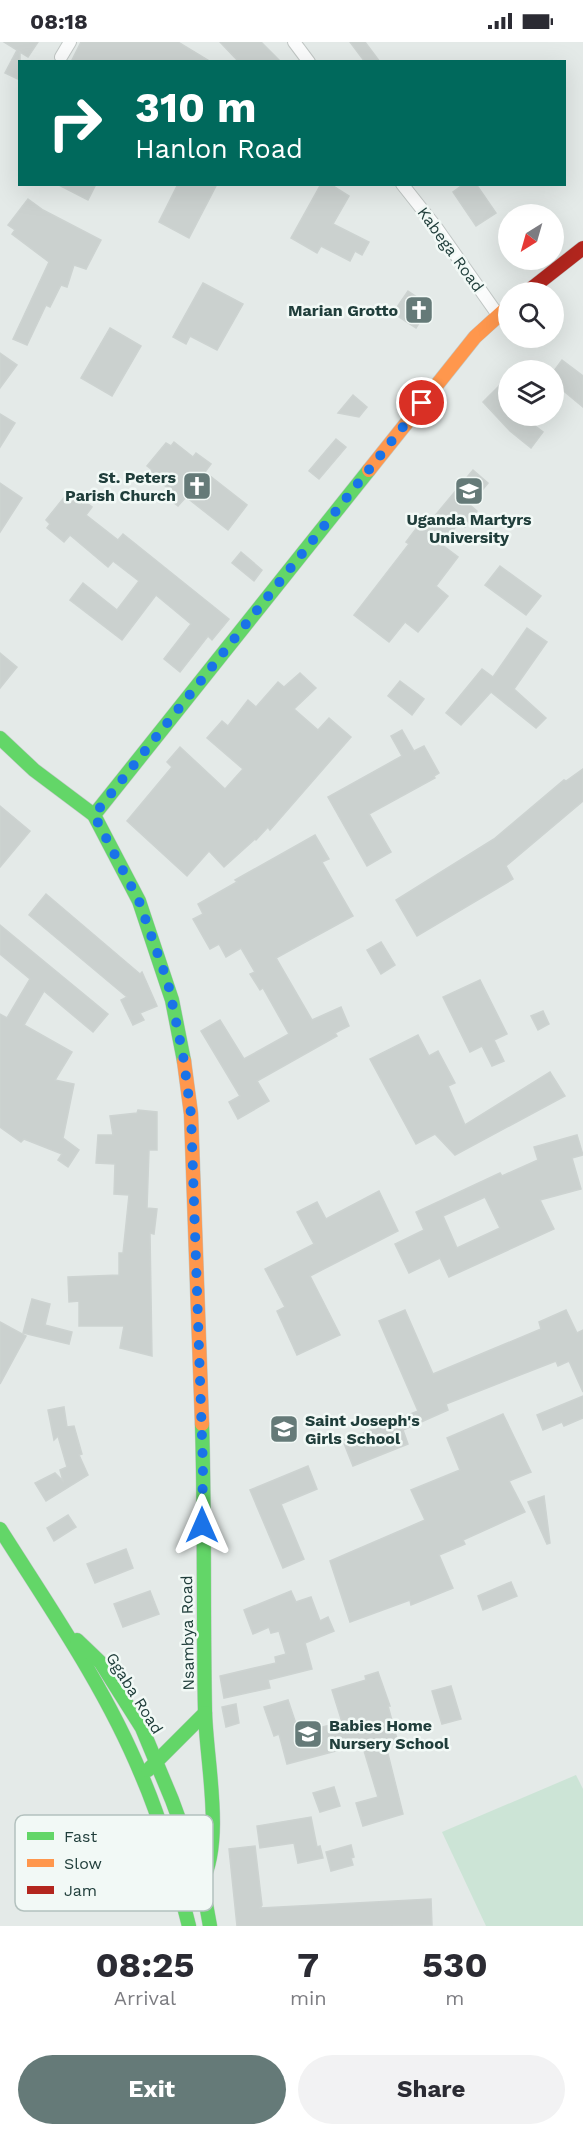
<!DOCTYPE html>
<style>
:root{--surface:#fff;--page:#f2f2f3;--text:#2b2b33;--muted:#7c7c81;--accent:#657a78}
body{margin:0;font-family:"Work Sans",sans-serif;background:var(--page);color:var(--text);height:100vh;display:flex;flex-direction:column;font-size:22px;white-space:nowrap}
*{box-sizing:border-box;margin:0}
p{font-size:20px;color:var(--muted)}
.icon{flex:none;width:33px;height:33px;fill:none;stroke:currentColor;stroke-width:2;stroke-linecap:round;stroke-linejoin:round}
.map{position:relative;height:1884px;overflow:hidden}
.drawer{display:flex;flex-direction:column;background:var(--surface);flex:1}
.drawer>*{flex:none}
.hud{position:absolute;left:18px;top:18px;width:548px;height:126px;border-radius:0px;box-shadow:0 6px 24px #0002;background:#00695c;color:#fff;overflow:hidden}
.needle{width:39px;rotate:217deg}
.controls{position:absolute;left:498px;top:162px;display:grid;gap:12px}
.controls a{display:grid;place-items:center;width:66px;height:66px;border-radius:50%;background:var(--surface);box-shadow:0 6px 24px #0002;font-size:30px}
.pin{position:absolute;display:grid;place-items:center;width:51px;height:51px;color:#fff;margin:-26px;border:3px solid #fff;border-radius:50%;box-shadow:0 2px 6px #0007}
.me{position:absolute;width:66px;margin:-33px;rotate:0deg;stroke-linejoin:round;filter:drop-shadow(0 0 4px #0008)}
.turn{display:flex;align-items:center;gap:21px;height:126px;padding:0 18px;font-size:27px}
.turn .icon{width:78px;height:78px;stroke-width:2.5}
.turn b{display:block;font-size:42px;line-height:51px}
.eta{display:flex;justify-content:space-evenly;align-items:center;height:102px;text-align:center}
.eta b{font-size:36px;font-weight:700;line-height:42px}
.action{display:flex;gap:12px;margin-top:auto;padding:12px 18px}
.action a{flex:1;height:69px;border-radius:36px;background:var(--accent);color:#fff;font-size:24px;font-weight:700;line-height:69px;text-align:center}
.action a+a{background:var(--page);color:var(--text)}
.status{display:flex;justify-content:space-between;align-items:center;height:42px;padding:0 30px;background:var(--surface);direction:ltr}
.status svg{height:16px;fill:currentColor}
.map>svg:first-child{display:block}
.green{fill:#cce4d6}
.building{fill:#cbd1cf;stroke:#cdd3d1;stroke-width:1.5;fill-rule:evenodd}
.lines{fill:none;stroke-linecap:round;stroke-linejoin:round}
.street-casing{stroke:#c1c7c5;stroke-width:14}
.fast-casing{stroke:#bfc7c5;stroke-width:15}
.slow-casing{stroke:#bfc7c5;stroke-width:15}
.jam-casing{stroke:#bfc7c5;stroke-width:15}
.street{stroke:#fbfcfc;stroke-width:12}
.fast{stroke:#63d668;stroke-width:14}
.slow{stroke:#ff974d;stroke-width:14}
.jam{stroke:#b3261e;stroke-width:14}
.route{stroke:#1a73e8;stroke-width:10;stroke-dasharray:0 18}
.labels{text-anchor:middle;stroke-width:5;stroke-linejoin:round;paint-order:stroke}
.street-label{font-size:16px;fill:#203e3b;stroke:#f2f9f6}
.poi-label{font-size:16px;font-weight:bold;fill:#203e3b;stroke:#f2f9f6;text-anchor:end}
.key{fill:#f2f9f6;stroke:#b3c1be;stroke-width:1.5}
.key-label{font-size:16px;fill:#203e3b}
</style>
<div class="status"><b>08:18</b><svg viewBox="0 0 49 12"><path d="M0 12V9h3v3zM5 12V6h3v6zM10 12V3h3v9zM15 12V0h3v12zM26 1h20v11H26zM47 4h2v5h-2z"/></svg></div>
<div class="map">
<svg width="583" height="1884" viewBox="0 0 583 1884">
<rect width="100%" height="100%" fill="#e4eae8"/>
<polygon class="green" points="576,1733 583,1747 583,1884 486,1884 442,1790"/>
<g class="building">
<polygon points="4,0 38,0 28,15 20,10 20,38 5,31 17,8"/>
<polygon points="81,0 178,0 211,20 71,20"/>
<polygon points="220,0 261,0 281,20 239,20"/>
<polygon points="350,0 365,0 380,20 365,20"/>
<polygon points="57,142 96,142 88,158"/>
<polygon points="178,142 217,142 189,196 159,180"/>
<polygon points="321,142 330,142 349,154 333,182 369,200 362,213 355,209 350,219 321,204 317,211 291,196"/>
<polygon points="464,142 476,142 496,171 476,184 453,150"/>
<polygon points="28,157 43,168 101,198 86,227 74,223 67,245 61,243 50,265 46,263 27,303 13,297 49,220 12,192 15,188 8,183"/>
<polygon points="203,241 243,262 217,308 190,294 186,302 173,295"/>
<polygon points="408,249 430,264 416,286 393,271"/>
<polygon points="110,286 141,304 112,354 81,336"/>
<polygon points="0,311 17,323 0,346"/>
<polygon points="562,318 583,334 583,365 554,341 554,329"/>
<polygon points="508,335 508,374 522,374 543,390 531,406 510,389 483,360"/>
<polygon points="353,353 367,365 359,375 338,371"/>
<polygon points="0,372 15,381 0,405"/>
<polygon points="336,397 346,405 319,437 309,429"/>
<polygon points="174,400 193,415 196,411 211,422 205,430 247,463 228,488 186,455 178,464 164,453 168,446 149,432 152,428 147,424 166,401 171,404"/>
<polygon points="473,428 488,441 470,463 477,469 465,485 460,480 441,502 458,515 436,544 448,554 418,590 405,580 389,600 354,573 409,502 406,500 418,484 423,488"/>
<polygon points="0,441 22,456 0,490"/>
<polygon points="70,448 92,465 86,473 118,498 123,492 229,577 212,598 208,594 180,630 164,617 191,582 156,553 122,598 70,558 83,541 117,568 139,539 113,519 108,525 70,493 64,500 47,486 50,482 46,478"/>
<polygon points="241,510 262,528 254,539 232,521"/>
<polygon points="500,524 541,554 526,573 485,543"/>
<polygon points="527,586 547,600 514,647 546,676 536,686 491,650 461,683 446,671 482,627 493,635"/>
<polygon points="0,611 17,625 0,646"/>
<polygon points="300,631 316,646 294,667 318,688 329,676 351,695 270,788 268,785 256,798 255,797 224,825 209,809 187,834 127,779 172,725 167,720 180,705 225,747 243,727 207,696 222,679 228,684 248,658 256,665 278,640 284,645"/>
<polygon points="400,639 424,657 412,673 388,654"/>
<polygon points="402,688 414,709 424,704 439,731 434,734 435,736 369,772 391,810 367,824 328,755 402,714 391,694"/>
<polygon points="583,727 583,759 506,824 513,837 417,894 396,858 494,797 564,738 566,739"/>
<polygon points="0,764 30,789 0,825"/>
<polygon points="315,793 329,817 322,820 353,874 276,916 312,978 341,965 349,984 335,991 337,994 257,1039 269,1059 238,1077 229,1060 240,1054 201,989 220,978 244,1017 289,992 263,946 260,948 250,932 255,930 241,906 226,915 219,902 210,907 193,877 203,872 198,862 237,840 235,838"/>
<polygon points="46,852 140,932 142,930 157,964 140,971 144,978 133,983 121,958 127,955 29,873"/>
<polygon points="0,883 108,972 93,990 44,949 24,983 72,1010 55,1038 74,1042 63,1096 79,1108 68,1125 58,1118 62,1112 24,1097 21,1100 0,1085 0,972 7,976 30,937 0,912"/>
<polygon points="381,900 395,923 381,932 367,908"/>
<polygon points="480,938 507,992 494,998 504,1019 492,1024 482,1004 470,1010 443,955"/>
<polygon points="543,969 549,982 538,988 531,974"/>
<polygon points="418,993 429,1014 438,1009 455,1041 448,1044 465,1083 550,1030 565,1054 455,1113 435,1092 416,1102 370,1017"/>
<polygon points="138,1068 157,1070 157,1108 149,1108 147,1166 157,1167 154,1192 150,1191 152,1314 120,1306 124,1284 79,1284 79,1259 69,1260 68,1235 119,1233 119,1211 123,1211 129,1153 114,1152 115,1122 96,1121 98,1093 113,1093 110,1074 137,1071"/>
<path d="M577,1093L583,1113L572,1116L581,1147L540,1158L554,1187L449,1235L440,1216L409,1231L395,1202L424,1188L416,1170L500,1131L502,1134L538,1118L534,1105ZM485,1155L500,1186L457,1206L443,1174Z"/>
<polygon points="379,1149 398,1189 310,1234 340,1293 297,1313 277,1269 285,1265 265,1227 314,1202 297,1170 317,1160 326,1177"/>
<polygon points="32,1257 50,1262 45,1283 72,1290 69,1302 23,1291"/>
<polygon points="405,1268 433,1332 541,1287 539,1280 566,1268 577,1291 583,1288 583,1350 569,1319 558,1324 556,1319 446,1362 448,1368 403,1388 408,1402 353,1424 343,1399 418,1369 379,1279"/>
<polygon points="0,1280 26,1294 0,1342"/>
<polygon points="583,1354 583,1376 564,1384 562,1380 543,1388 537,1373"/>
<polygon points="64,1365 67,1385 74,1384 82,1412 79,1413 88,1433 46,1459 35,1441 55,1431 63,1439 60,1428 67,1425 58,1394 54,1398 48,1368"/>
<polygon points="503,1372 531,1430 509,1439 525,1470 463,1498 465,1502 439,1513 453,1546 411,1563 410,1558 350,1580 330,1519 425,1478 411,1448 460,1428 447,1396"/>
<polygon points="308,1424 317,1447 281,1462 304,1517 283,1526 250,1448"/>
<polygon points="544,1454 550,1501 547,1502 528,1460"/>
<polygon points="68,1473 76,1485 54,1499 47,1486"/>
<polygon points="126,1507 133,1526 95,1541 87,1522"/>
<polygon points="511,1540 517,1554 483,1568 478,1554"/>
<polygon points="150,1549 159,1572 123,1585 114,1562"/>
<polygon points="291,1549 296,1560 311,1555 320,1579 328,1575 334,1589 305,1601 312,1627 268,1638 270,1646 224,1656 220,1634 276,1621 275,1615 286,1612 279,1589 271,1591 269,1585 253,1592 244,1568"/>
<polygon points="378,1630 390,1664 388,1664 397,1697 385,1700 403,1772 363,1784 356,1761 378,1755 362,1702 287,1722 279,1692 274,1694 264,1665 288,1658 299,1691 342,1680 332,1648 366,1638 365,1634"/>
<polygon points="451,1644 461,1677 442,1682 432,1649"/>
<polygon points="236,1662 239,1681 226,1685 222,1665"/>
<polygon points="334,1745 340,1764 320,1770 313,1751"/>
<polygon points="311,1775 317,1805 320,1804 323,1816 298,1821 294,1801 260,1806 257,1784"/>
<polygon points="351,1803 354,1815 351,1816 353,1823 331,1829 326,1810"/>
<polygon points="255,1804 262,1863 260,1866 431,1857 432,1883 237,1884 229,1807"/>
</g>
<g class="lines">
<g class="street-casing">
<g id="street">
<polyline points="294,0 309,20"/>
<polyline points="61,15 70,0"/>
<polyline points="402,142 436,185 498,273"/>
</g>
</g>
<g class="fast-casing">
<g id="fast">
<polyline points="0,696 34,728 94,773 139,859 172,958 184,1019"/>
<polyline points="94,773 369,428"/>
<path d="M202,1382C205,1477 203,1573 205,1669C206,1718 224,1796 202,1840"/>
<path d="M0,1487C50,1566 105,1645 141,1732C162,1780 176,1833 189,1884"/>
<polyline points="77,1598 101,1621 142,1686 172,1758 202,1840 210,1884"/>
<polyline points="148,1728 205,1671"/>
</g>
</g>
<g class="slow-casing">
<g id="slow">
<polyline points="369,428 475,295 508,265"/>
<polyline points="184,1019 191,1072 202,1382"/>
</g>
</g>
<g class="jam-casing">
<polyline id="jam" points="527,250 583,206"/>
</g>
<use href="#street" class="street"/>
<use href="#fast" class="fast"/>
<use href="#slow" class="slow"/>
<use href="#jam" class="jam"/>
</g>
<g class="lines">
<polyline class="route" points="202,1483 203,1425 191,1072 183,1013 168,941 139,859 94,773 422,361"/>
</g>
<defs>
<g id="church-square" transform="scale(1.5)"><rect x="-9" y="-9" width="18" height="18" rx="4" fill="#657a78" stroke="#f2f9f6"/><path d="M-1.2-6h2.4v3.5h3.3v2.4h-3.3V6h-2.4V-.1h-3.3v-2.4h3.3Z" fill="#fff"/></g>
<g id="university-square" transform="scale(1.5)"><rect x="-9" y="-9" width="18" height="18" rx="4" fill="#657a78" stroke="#f2f9f6"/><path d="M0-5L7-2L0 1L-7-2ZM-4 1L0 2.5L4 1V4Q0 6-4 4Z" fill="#fff"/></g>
<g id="school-square" transform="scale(1.5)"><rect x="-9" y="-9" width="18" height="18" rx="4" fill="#657a78" stroke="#f2f9f6"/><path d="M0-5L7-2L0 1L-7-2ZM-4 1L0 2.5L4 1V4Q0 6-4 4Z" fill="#fff"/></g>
</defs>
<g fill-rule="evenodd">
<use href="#church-square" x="419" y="268"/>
<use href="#church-square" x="197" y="444"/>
<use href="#university-square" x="469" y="449"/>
<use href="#school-square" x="284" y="1387"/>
<use href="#school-square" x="308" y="1692"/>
</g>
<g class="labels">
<g class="street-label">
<text transform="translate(451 207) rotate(54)" y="6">Kabega Road</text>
<text transform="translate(187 1591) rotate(-91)" y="6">Nsambya Road</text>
<text transform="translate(135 1651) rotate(58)" y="6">Ggaba Road</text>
</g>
<g class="poi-label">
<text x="398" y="274">Marian Grotto</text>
<text x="176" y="441">St. Peters<tspan x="176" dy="18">Parish Church</tspan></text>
<text x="469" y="483" text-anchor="middle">Uganda Martyrs<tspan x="469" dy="18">University</tspan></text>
<text x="305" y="1384" text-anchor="start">Saint Joseph's<tspan x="305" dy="18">Girls School</tspan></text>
<text x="329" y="1689" text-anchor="start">Babies Home<tspan x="329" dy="18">Nursery School</tspan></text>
</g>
</g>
<rect x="15" y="1773" width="198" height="96" rx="9" class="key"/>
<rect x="27" y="1790" width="27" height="8" fill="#63d668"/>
<rect x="27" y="1817" width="27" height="8" fill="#ff974d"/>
<rect x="27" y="1844" width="27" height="8" fill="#b3261e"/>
<g class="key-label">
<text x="64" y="1800">Fast</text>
<text x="64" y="1827">Slow</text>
<text x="64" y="1854">Jam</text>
</g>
</svg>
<div class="controls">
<a><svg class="needle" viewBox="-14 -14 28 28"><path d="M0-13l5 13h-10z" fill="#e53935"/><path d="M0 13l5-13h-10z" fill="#7c7c81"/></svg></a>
<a><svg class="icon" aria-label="search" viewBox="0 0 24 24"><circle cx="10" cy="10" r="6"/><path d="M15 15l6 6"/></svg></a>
<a><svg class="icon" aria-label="layers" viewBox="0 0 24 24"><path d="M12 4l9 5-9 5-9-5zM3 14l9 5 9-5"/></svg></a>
</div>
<div class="pin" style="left:422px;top:361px;background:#d93025"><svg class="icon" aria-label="arrive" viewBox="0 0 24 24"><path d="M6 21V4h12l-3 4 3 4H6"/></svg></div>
<svg class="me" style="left:202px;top:1483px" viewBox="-20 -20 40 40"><path d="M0-17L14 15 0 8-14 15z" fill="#1a73e8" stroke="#fff" stroke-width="4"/></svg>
<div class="hud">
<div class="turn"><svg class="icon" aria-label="right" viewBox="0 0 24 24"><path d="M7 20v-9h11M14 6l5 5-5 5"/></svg><div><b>310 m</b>Hanlon Road</div></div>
</div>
</div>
<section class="drawer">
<div class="eta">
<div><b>08:25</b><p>Arrival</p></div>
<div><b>7</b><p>min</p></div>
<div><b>530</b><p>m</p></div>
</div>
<div class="action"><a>Exit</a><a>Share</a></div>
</section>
